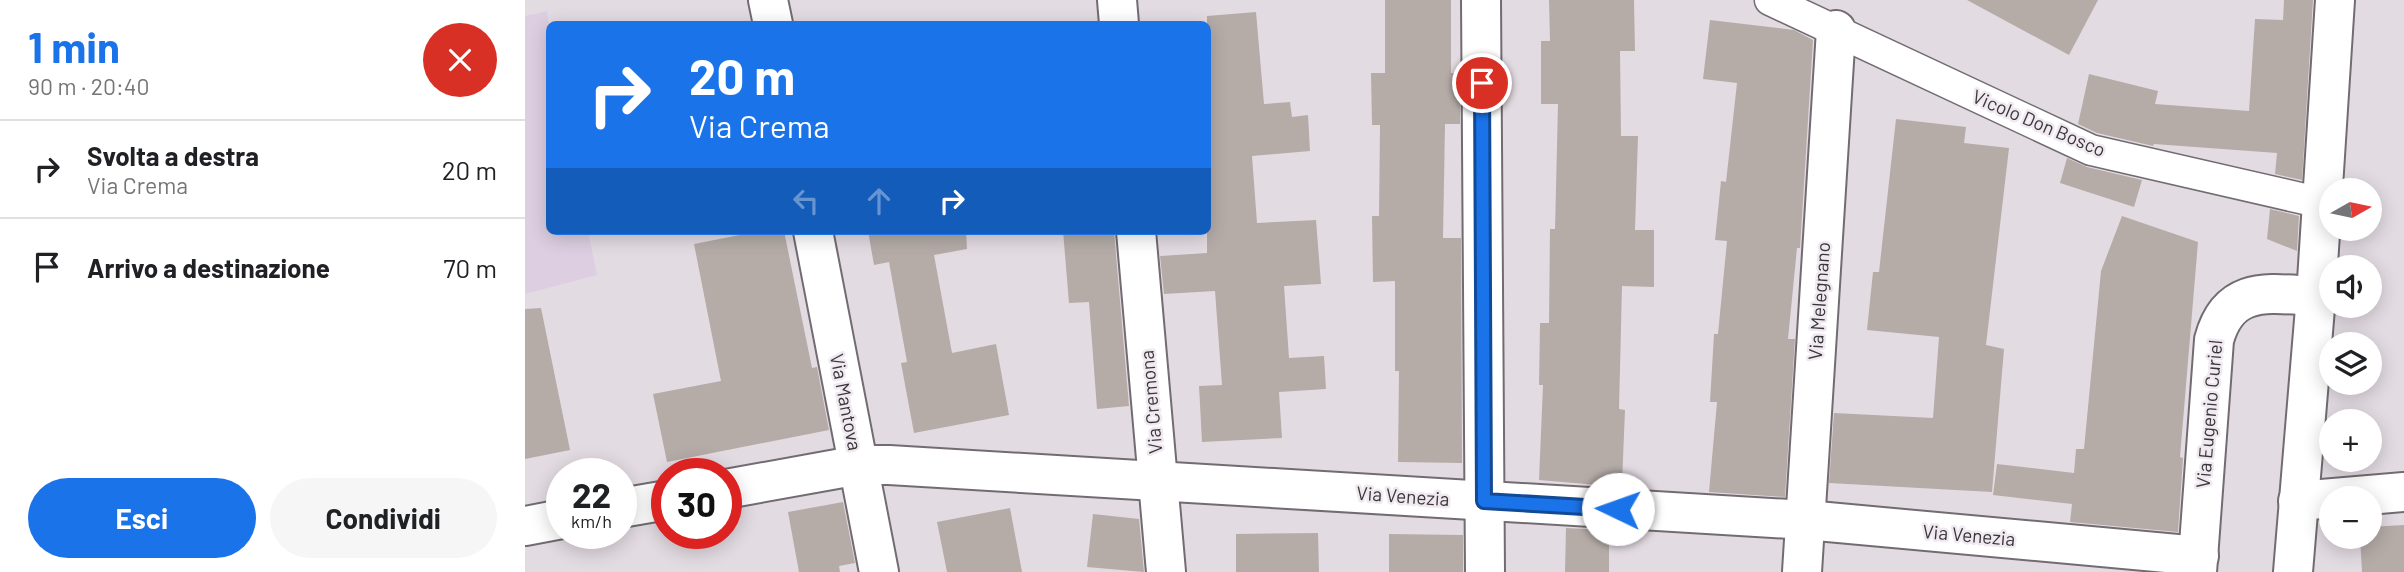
<!DOCTYPE html>
<html lang="it">
<meta charset="utf-8">
<style>
:root{--surface:#fff;--page:#f6f6f6;--text:#202124;--muted:#757577;--line:#e0e0e0;--accent:#1a73e8}
body{margin:0;font-family:Barlow,sans-serif;background:var(--page);color:var(--text);height:100vh;display:flex;flex-direction:column;font-size:26px;white-space:nowrap}
*{box-sizing:border-box;margin:0}
p{font-size:23px;color:var(--muted)}
.icon{flex:none;width:38px;height:38px;fill:none;stroke:currentColor;stroke-width:2;stroke-linecap:round;stroke-linejoin:round}
.map{position:relative;flex:1;overflow:hidden}
.details{display:flex;flex-direction:column;background:var(--surface);width:525px}
.details>*{flex:none}
.banner{position:absolute;left:21px;top:21px;width:665px;height:214px;border-radius:10px;box-shadow:0 4px 18px #0003;background:#1a73e8;color:#fff;overflow:hidden}
.needle{width:46px;rotate:81deg}
.controls{position:absolute;left:1794px;top:178px;display:grid;gap:14px}
.controls a{display:grid;place-items:center;width:63px;height:63px;border-radius:50%;background:var(--surface);box-shadow:0 4px 18px #0003;font-size:35px}
.speed{position:absolute;left:21px;top:458px;display:flex;gap:14px;font-size:35px;font-weight:700;text-align:center}
.speed>*{display:grid;place-content:center;width:91px;height:91px;border-radius:50%;background:var(--surface);box-shadow:0 4px 18px #0003;line-height:1}
.speed small{font-size:18px;font-weight:400}
.speed .limit{border:10px solid #d22;background:#fff;color:#111}
.pin{position:absolute;display:grid;place-items:center;width:60px;height:60px;color:#fff;margin:-30px;border:4px solid #fff;border-radius:50%;box-shadow:0 2px 7px #0007}
.me{position:absolute;width:77px;margin:-38px;rotate:273deg;stroke-linejoin:round;filter:drop-shadow(0 0 5px #0008)}
.turn{display:flex;align-items:center;gap:24px;height:147px;padding:0 28px;font-size:32px}
.turn .icon{width:91px;height:91px;stroke-width:2.5}
.turn b{display:block;font-size:49px;line-height:60px}
.lanes{display:flex;align-items:center;height:66px;padding:0 28px;background:#0003;justify-content:center;gap:35px;direction:ltr}
.lanes .off{opacity:.35}
.round{display:grid;place-items:center;flex:none;width:74px;height:74px;border-radius:37px;background:var(--page)}
.overview{display:flex;align-items:center;justify-content:space-between;height:119px;padding:0 28px}
h1{font-size:42px;font-weight:700;line-height:52px;color:var(--accent)}
.cta{display:flex;gap:14px;margin-top:auto;padding:14px 28px}
.cta a{flex:1;height:80px;border-radius:42px;background:var(--accent);color:#fff;font-size:28px;font-weight:700;line-height:80px;text-align:center}
.cta a+a{background:var(--page);color:var(--text)}
ul{padding:0;list-style:none}
li{display:flex;align-items:center;gap:21px;height:98px;padding:0 28px;border-top:2px solid var(--line)}
li div{flex:1}
li b{display:block;font-size:26px}
li em{font-style:normal}
main{display:flex;flex:1;min-height:0}
.map>svg:first-child{display:block}
.education{fill:#ddcfe1}
.building{fill:#b5aca8}
.lines{fill:none;stroke-linecap:round;stroke-linejoin:round}
.pedestrian-casing{stroke:#726c72;stroke-width:33}
.minor-casing{stroke:#726c72;stroke-width:42}
.pedestrian{stroke:#fff;stroke-width:30}
.minor{stroke:#fff;stroke-width:38}
.route-casing{stroke:#114b97;stroke-width:18}
.route{stroke:#1a73e8;stroke-width:12}
.labels{text-anchor:middle;stroke-width:5;stroke-linejoin:round;paint-order:stroke}
.street-label{font-size:19px;fill:#393638;stroke:#f0e9f0}
</style>
<main>
<section class="details">
<div class="overview"><div><h1>1 min</h1><p>90 m · 20:40</p></div><a class="round" style="background:#d93025;color:#fff"><svg class="icon" aria-label="close" viewBox="0 0 24 24"><path d="M6 6l12 12M18 6L6 18"/></svg></a></div>
<ul>
<li><svg class="icon" aria-label="right" viewBox="0 0 24 24"><path d="M7 20v-9h11M14 6l5 5-5 5"/></svg><div><b>Svolta a destra</b><p>Via Crema</p></div><em>20 m</em></li>
<li><svg class="icon" aria-label="arrive" viewBox="0 0 24 24"><path d="M6 21V4h12l-3 4 3 4H6"/></svg><div><b>Arrivo a destinazione</b></div><em>70 m</em></li>
</ul>
<div class="cta"><a>Esci</a><a>Condividi</a></div>
</section>
<div class="map">
<svg width="1879" height="572" viewBox="0 0 1879 572">
<rect width="100%" height="100%" fill="#e3dbe2"/>
<polygon class="education" points="22,11 24,27 24,231 63,231 72,275 0,294 0,16"/>
<g class="building">
<polygon points="860,0 926,0 926,73 935,73 935,124 920,124 918,238 936,238 937,463 873,462 874,371 870,371 870,281 848,282 847,216 854,216 855,125 847,125 846,73 860,73"/>
<polygon points="1024,0 1109,0 1110,51 1095,51 1096,136 1113,136 1110,230 1129,230 1129,287 1097,286 1094,409 1100,410 1097,483 1084,483 1084,486 1014,480 1018,385 1014,385 1015,323 1024,323 1025,229 1030,229 1033,104 1016,104 1016,41 1025,41"/>
<polygon points="1442,0 1573,0 1544,55"/>
<polygon points="1759,0 1788,0 1777,180 1750,174 1752,153 1629,144 1628,146 1572,133 1553,124 1564,74 1633,91 1630,104 1724,111 1730,19 1758,20"/>
<polygon points="731,12 739,104 765,102 767,117 783,115 785,151 727,156 732,223 791,220 796,284 759,286 764,358 799,356 801,389 754,392 757,438 677,442 674,386 697,385 690,291 639,294 635,256 682,253 682,16"/>
<polygon points="1185,20 1269,30 1288,40 1275,248 1272,248 1263,339 1270,339 1260,497 1184,492 1192,402 1185,402 1189,334 1193,334 1202,241 1190,240 1196,181 1201,182 1212,83 1178,79"/>
<polygon points="1371,119 1441,127 1439,143 1484,148 1461,345 1479,349 1467,492 1304,483 1309,413 1408,418 1414,337 1342,330 1348,272 1354,272"/>
<polygon points="1542,158 1562,167 1617,180 1609,207 1535,183"/>
<polygon points="1745,209 1774,216 1772,251 1742,239"/>
<polygon points="1597,216 1673,242 1655,457 1658,458 1653,532 1545,522 1547,504 1468,495 1472,464 1549,473 1551,449 1559,449 1576,271"/>
<polygon points="235,231 259,231 287,368 292,367 304,430 142,462 128,394 196,381 169,244"/>
<polygon points="343,231 441,231 442,249 409,255 427,353 471,344 484,415 389,433 376,363 382,362 364,262 349,265"/>
<polygon points="538,231 589,231 604,406 572,409 564,302 544,303"/>
<polygon points="16,308 45,450 0,459 0,309"/>
<polygon points="318,502 330,563 314,566 315,572 274,572 263,512"/>
<polygon points="485,508 497,572 422,572 412,522"/>
<polygon points="568,514 614,519 619,572 562,567"/>
<polygon points="1879,525 1879,572 1837,572 1835,537 1844,537 1844,527"/>
<polygon points="1041,528 1084,530 1084,572 1040,572"/>
<polygon points="793,533 794,572 711,572 711,534"/>
<polygon points="864,534 938,535 938,572 864,572"/>
</g>
<g class="lines">
<g class="pedestrian-casing">
<polyline id="pedestrian" points="1245,0 1566,150 1797,203"/>
</g>
<g class="minor-casing">
<g id="minor">
<polyline points="243,0 248,24"/>
<polyline points="592,0 594,24"/>
<polyline points="956,0 960,572"/>
<polyline points="288,231 354,572"/>
<polyline points="611,231 641,572"/>
<polyline points="201,489 334,465 364,465 1281,520 1674,556"/>
<polyline points="1773,501 1879,492"/>
<polyline points="96,508 142,500"/>
<polyline points="0,526 37,519"/>
<polyline points="1277,572 1311,30"/>
<path d="M1672,572L1689,340C1704,284 1745,294 1791,296"/>
<polyline points="1768,572 1791,296 1810,0"/>
</g>
</g>
<use href="#pedestrian" class="pedestrian"/>
<use href="#minor" class="minor"/>
</g>
<g class="lines">
<g class="route-casing">
<polyline id="route" points="957,83 959,501 1093,509"/>
</g>
<use href="#route" class="route"/>
</g>
<g class="labels">
<g class="street-label">
<text transform="translate(1514 123) rotate(23)" y="7">Vicolo Don Bosco</text>
<text transform="translate(1294 301) rotate(-86)" y="7">Via Melegnano</text>
<text transform="translate(321 402) rotate(79)" y="7">Via Mantova</text>
<text transform="translate(626 402) rotate(-95)" y="7">Via Cremona</text>
<text transform="translate(1684 414) rotate(-85)" y="7">Via Eugenio Curiel</text>
<text transform="translate(878 496) rotate(4)" y="7">Via Venezia</text>
<text transform="translate(1444 535) rotate(5)" y="7">Via Venezia</text>
</g>
</g>
</svg>
<div class="controls">
<a><svg class="needle" viewBox="-14 -14 28 28"><path d="M0-13l5 13h-10z" fill="#e53935"/><path d="M0 13l5-13h-10z" fill="#757577"/></svg></a>
<a><svg class="icon" aria-label="sound" viewBox="0 0 24 24"><path d="M4 9h4l5-4v14l-5-4H4zM17 9q2 3 0 6"/></svg></a>
<a><svg class="icon" aria-label="layers" viewBox="0 0 24 24"><path d="M12 4l9 5-9 5-9-5zM3 14l9 5 9-5"/></svg></a>
<a>+</a>
<a>−</a>
</div>
<div class="speed"><div>22<small>km/h</small></div><div class="limit">30</div></div>
<div class="pin" style="left:957px;top:83px;background:#d93025"><svg class="icon" aria-label="arrive" viewBox="0 0 24 24"><path d="M6 21V4h12l-3 4 3 4H6"/></svg></div>
<svg class="me" style="left:1093px;top:509px" viewBox="-20 -20 40 40"><circle r="19" fill="#fff"/><path d="M0-13L10 11 0 6-10 11z" fill="#1a73e8"/></svg>
<div class="banner">
<div class="turn"><svg class="icon" aria-label="right" viewBox="0 0 24 24"><path d="M7 20v-9h11M14 6l5 5-5 5"/></svg><div><b>20 m</b>Via Crema</div></div>
<div class="lanes"><svg class="icon off" aria-label="left" viewBox="0 0 24 24"><path d="M17 20v-9H6M10 6l-5 5 5 5"/></svg><svg class="icon off" aria-label="ahead" viewBox="0 0 24 24"><path d="M12 20V5M6 11l6-6 6 6"/></svg><svg class="icon" aria-label="right" viewBox="0 0 24 24"><path d="M7 20v-9h11M14 6l5 5-5 5"/></svg></div>
</div>
</div>
</main>
